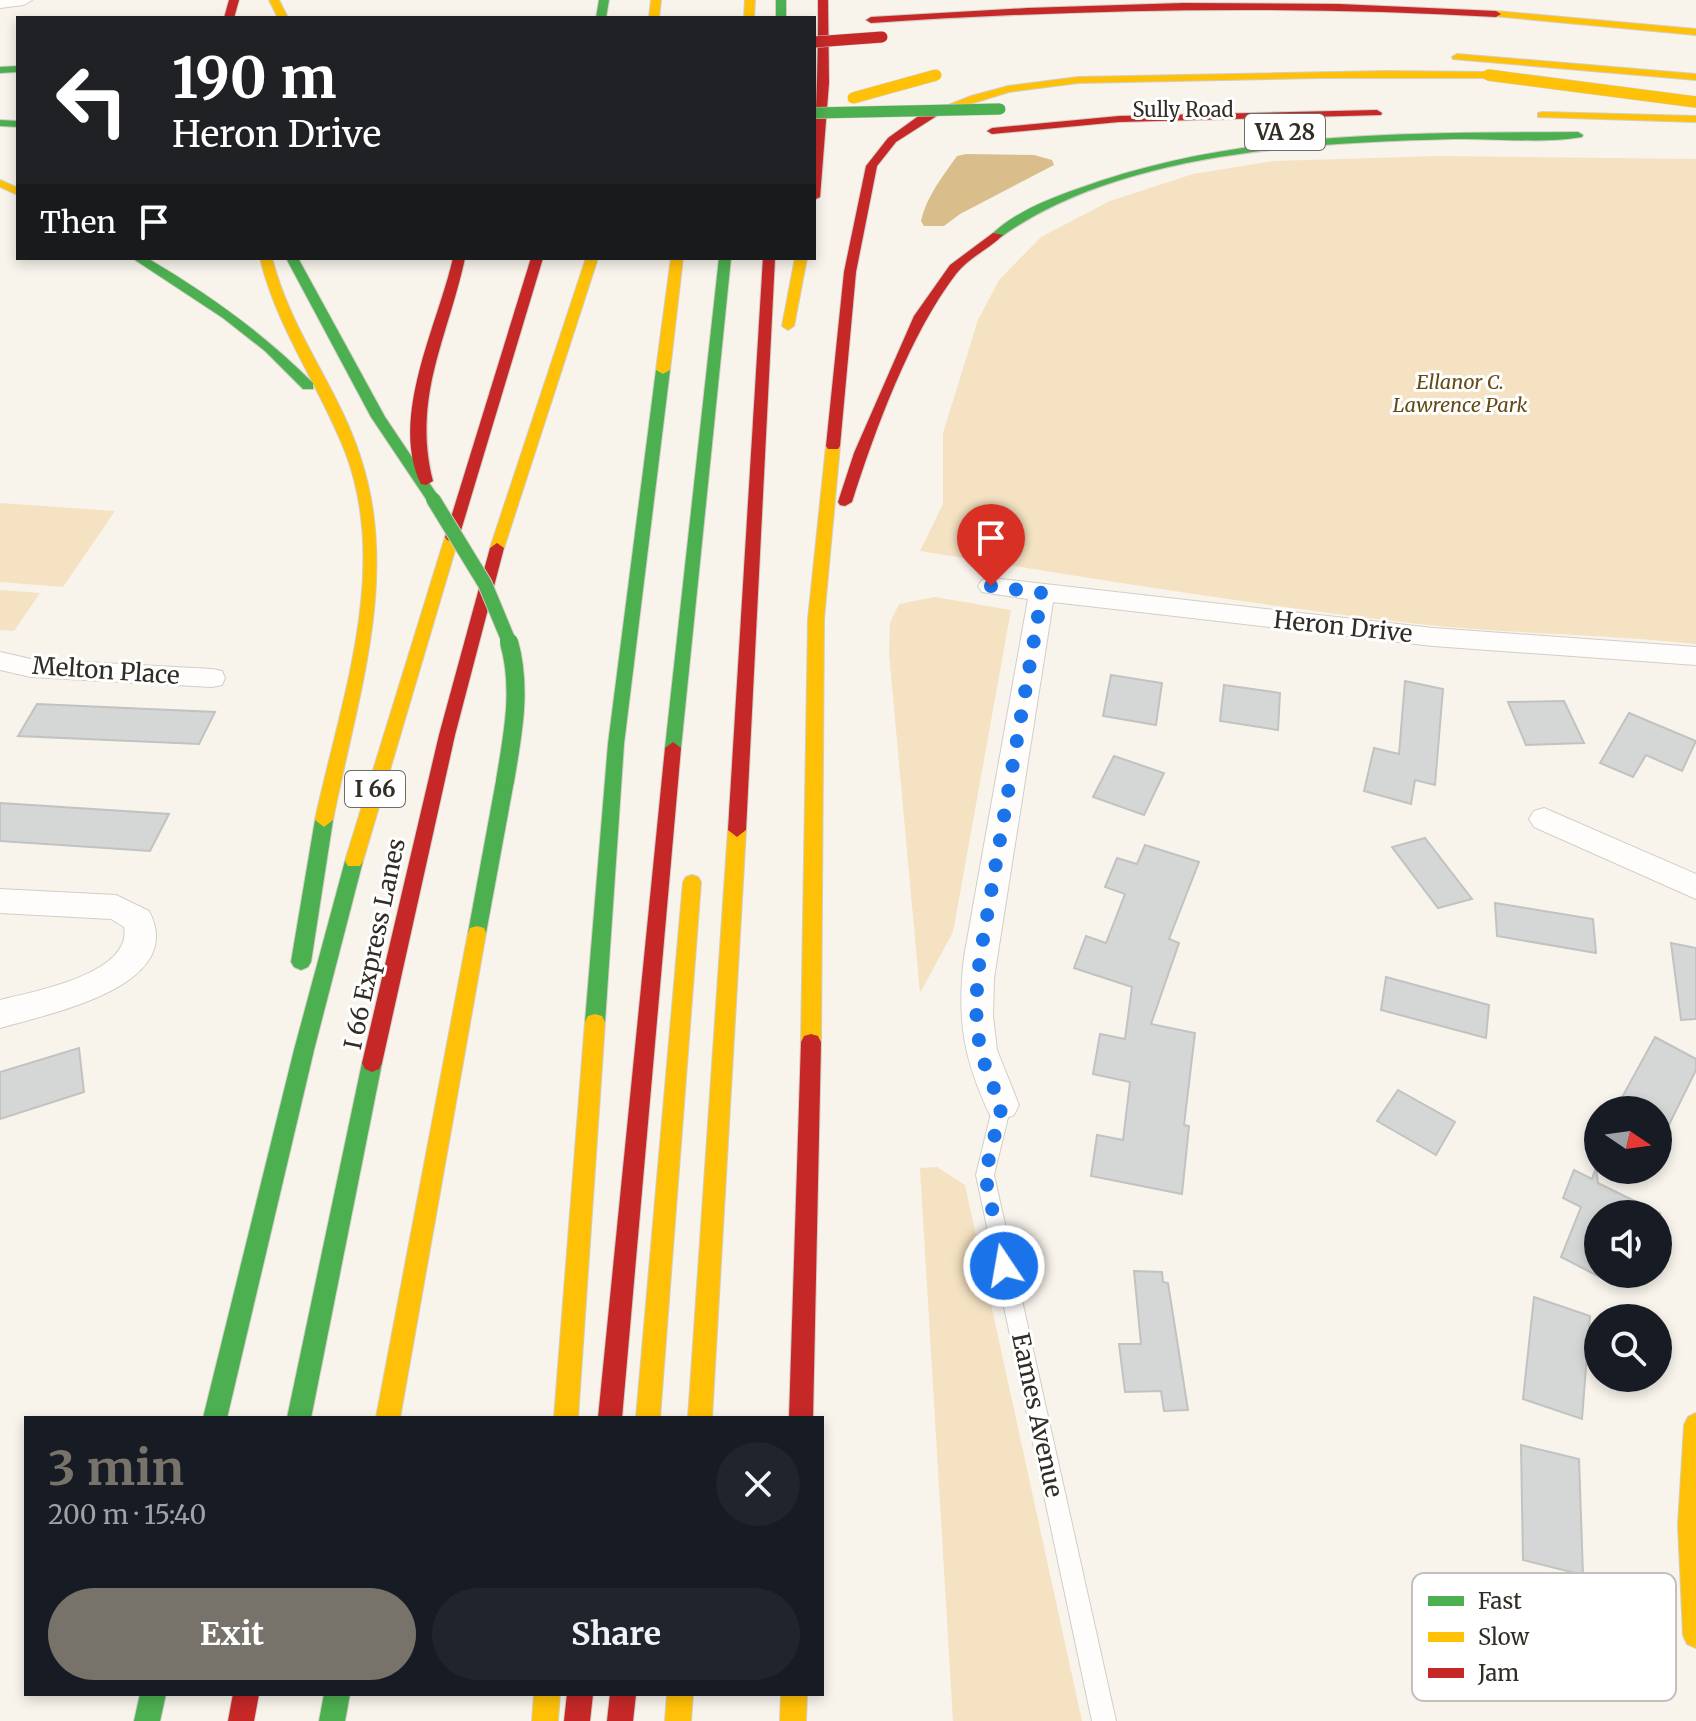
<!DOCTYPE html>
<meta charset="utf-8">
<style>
:root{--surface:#171b24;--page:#20242c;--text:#f1f3f6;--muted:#9ea1a6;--accent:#77736b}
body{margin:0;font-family:Merriweather,serif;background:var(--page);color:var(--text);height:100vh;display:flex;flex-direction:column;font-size:30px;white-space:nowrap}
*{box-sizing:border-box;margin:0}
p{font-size:26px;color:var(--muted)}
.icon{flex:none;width:44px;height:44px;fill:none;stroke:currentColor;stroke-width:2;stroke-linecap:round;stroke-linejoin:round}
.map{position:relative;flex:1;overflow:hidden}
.sheet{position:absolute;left:24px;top:1416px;width:800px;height:280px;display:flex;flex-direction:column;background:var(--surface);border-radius:0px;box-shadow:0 4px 12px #0003}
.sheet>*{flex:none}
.hud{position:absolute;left:16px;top:16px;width:800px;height:244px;border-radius:0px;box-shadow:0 4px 12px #0003;background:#202124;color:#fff;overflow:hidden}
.needle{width:52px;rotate:103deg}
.controls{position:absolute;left:1584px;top:1096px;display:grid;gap:16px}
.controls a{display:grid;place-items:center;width:88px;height:88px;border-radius:50%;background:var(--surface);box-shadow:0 4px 12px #0003;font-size:40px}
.pin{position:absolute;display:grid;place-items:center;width:68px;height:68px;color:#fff;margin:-82px -34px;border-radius:50% 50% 50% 0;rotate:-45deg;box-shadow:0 0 8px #0007}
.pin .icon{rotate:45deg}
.me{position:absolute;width:88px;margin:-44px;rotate:348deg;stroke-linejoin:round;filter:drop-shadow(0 0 6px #0008)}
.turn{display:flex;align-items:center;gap:28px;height:168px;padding:0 24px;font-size:36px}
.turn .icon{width:104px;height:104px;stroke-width:2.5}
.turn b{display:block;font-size:56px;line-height:68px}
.then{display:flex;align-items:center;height:76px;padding:0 24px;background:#0003;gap:16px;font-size:30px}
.round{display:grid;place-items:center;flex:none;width:84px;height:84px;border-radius:42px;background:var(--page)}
.head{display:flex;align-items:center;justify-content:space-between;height:136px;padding:0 24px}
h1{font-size:48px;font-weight:700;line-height:60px;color:var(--accent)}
.action{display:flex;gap:16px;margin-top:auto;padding:16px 24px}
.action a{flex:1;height:92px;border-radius:48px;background:var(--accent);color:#fff;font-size:32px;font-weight:700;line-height:92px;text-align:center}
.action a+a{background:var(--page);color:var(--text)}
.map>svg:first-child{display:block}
.green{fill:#f4e2c2}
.water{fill:#d9be8b}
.building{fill:#d4d7d5;stroke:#c0c3c1;stroke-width:2}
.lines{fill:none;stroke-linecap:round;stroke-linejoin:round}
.lane-casing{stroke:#d2cec7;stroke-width:2}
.street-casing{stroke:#d2cec7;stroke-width:2}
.fast-casing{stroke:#d2cec7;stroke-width:2}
.slow-casing{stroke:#d2cec7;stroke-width:2}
.jam-casing{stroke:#d2cec7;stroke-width:2}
.lane{fill:#fefdfc;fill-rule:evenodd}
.street{fill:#fefdfc;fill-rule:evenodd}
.fast{fill:#4caf50;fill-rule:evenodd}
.slow{fill:#ffc107;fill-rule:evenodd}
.jam{fill:#c62828;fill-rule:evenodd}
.fast-bridge-far2-casing{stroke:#d2cec7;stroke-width:12;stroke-linecap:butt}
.fast-bridge-far1-casing{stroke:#d2cec7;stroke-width:16;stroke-linecap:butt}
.fast-bridge-casing{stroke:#d2cec7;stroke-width:20;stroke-linecap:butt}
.slow-bridge-casing{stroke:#d2cec7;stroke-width:12;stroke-linecap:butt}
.jam-bridge-casing{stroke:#d2cec7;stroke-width:12;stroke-linecap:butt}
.fast-bridge-far2{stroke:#4caf50;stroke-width:11}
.fast-bridge-far1{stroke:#4caf50;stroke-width:14}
.fast-bridge{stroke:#4caf50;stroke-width:18}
.slow-bridge{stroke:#ffc107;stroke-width:11}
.jam-bridge{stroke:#c62828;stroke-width:11}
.route{stroke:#1a73e8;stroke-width:14;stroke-dasharray:0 25.2}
.labels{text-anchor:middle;stroke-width:6;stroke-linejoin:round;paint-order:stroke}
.far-street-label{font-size:20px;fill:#312d25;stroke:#fff}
.far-park-label{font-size:20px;font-style:italic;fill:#644a14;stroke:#fff}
.shield{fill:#fff;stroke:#6f6c66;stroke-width:2}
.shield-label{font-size:22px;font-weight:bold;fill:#312d25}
.street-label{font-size:24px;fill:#312d25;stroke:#fff}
.key{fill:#fff;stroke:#c1c0be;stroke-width:2}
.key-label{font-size:22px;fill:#312d25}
</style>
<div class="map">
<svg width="1696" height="1721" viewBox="0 0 1696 1721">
<rect width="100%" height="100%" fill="#f8f4ec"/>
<g class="green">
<path d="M1439,156L1696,159V644C1604,634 1511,634 1418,624C1251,605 1086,577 920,551L943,504V433L978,320L999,280L1041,237L1110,201L1193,174L1274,161Z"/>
<polygon points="0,503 115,511 63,587 0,582"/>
<polygon points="0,590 40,593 14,631 0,630"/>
<polygon points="935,597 1011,610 953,932 920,993 889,653 890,623 899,604"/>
<polygon points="937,1167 965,1185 1082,1721 953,1721 920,1168"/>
</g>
<path class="water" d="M966,154L1034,155L1052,160L1054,165L960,214L944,226H924L921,221C926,197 943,176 957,156Z"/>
<g class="building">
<polygon points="1111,675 1162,683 1156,725 1103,716"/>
<polygon points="1405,681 1443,689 1435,785 1415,780 1411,804 1364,791 1374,748 1399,754"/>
<polygon points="1224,685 1280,693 1278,730 1220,721"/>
<polygon points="1564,701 1584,743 1526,745 1508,702"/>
<polygon points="37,704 215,712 199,744 18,736"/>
<polygon points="1629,713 1696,741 1682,771 1646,755 1633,777 1600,763"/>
<polygon points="1114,756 1164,773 1144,815 1093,797"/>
<polygon points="0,803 169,814 150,851 0,841"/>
<polygon points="1425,838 1472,899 1438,908 1392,847"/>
<polygon points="1145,845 1199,862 1169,939 1179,943 1151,1024 1195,1033 1184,1125 1189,1126 1182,1194 1091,1176 1097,1135 1123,1140 1130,1082 1093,1074 1100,1034 1125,1039 1132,987 1074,968 1086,936 1106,943 1125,894 1105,887 1117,858 1137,864"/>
<polygon points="1495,903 1593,919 1596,953 1497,936"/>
<polygon points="1671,943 1696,948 1696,1019 1681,1020"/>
<polygon points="1386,977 1489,1005 1486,1038 1381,1010"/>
<polygon points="1655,1037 1696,1059 1696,1070 1658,1147 1658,1110 1636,1110 1620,1101"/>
<polygon points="79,1048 84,1092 0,1119 0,1072"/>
<polygon points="1398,1090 1455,1122 1436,1155 1377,1121"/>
<polygon points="1596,1167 1598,1183 1661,1214 1598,1214 1598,1276 1561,1257 1581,1207 1563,1198 1574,1170 1592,1179"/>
<polygon points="1134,1271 1162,1272 1163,1282 1168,1283 1188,1410 1164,1411 1161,1391 1125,1392 1119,1344 1141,1344"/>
<polygon points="1534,1297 1590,1316 1582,1419 1523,1399"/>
<polygon points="1521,1445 1579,1459 1583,1575 1523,1560"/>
</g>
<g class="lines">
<g class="lane-casing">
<polygon id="lane" points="1002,1097 1008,1099 1011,1105 994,1175 1116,1721 1092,1721 976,1175 993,1105 996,1099"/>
</g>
<g class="street-casing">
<g id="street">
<polygon points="0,0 32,0 24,5 0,8"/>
<path d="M991,578L1433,628L1696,647V665L1433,646L1053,602L994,978L993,1016L997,1050L1019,1105L1014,1115L1002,1120L990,1115C963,1058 957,1020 964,957L1028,599L982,592L978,586L982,580Z"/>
<polygon points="0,652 31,659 212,669 222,671 225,678 222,685 212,687 31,677 0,670"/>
<polygon points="1544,808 1696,874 1696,899 1534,827 1529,819 1534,811"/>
<path d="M0,889L116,895L149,911C189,987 47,1014 0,1028V1000C32,992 133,974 124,927L111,919L0,913Z"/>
</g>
</g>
<g class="fast-casing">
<g id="fast">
<polygon points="599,0 609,0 606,18 596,18"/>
<rect x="776" y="0" width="10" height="18"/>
<polygon points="18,66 18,72 0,73 0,67"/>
<polygon points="0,120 18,121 18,127 0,126"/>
<path d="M1578,132L1583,135L1582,137C1541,144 1495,138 1454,139C1310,143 1121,151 1001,237L991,235C1013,213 1048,199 1077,189C1236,130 1410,133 1578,132Z"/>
<path d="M132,258H147C207,293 263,333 313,383V389H303L265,351L223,318Z"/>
<polygon points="286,258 298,258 385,417 440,499 438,502 428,502 371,417"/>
<polygon points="719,258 731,258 681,748 673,754 665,748"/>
<polygon points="663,366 670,370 624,744 605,1022 602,1028 595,1030 588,1028 585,1022 608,744 656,370"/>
<polygon points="505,775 514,781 486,933 484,938 470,938 468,933 496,781"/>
<polygon points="324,813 333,820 311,962 308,967 301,970 294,967 291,962 315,820"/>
<polygon points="354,854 360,856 363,861 314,1050 227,1418 203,1418 294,1050 345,861 348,856"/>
<polygon points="372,1054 379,1057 382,1063 311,1418 287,1418 362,1063 365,1057"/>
<polygon points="140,1694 166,1694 160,1721 134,1721"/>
<polygon points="324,1694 350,1694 345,1721 319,1721"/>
</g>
</g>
<g class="slow-casing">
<g id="slow">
<polygon points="269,0 279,0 288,18 278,18"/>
<polygon points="651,0 661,0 659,18 649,18"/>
<polygon points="745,0 755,0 754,18 744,18"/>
<polygon points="1496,11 1696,29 1696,35 1493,16 1493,12"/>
<polygon points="1457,54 1696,74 1696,80 1453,59 1452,57"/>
<polygon points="1387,71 1488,72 1493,75 1488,78 1320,78 1078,83 1009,92 941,113 936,110 971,96 1008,86 1078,77"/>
<polygon points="1542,112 1696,116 1696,122 1538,117 1538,113"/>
<polygon points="0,180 18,188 18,195 0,187"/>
<path d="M260,258H272C291,333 339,388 361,459C400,579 356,701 333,820L324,827L315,820C340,703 390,572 346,454C320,386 277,329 260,258Z"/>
<polygon points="586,258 598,258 504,548 497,553 492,551 490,548"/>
<polygon points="671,258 683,258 670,370 663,374 656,370"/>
<polygon points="795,258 807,258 794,326 788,330 782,326"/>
<polygon points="833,442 840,446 824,619 821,1042 818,1048 811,1050 804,1048 801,1042 808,619 826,446"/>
<polygon points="452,532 459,537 363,861 360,866 348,866 345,861 445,537"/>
<polygon points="737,823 746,830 712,1418 688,1418 728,830"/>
<polygon points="692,875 698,877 701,882 660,1418 636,1418 683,882 686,877"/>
<polygon points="477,926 484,928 486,933 400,1418 376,1418 468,933 470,928"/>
<polygon points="595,1014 602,1016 605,1022 578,1418 554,1418 585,1022 588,1016"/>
<polygon points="1696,1413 1696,1648 1687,1644 1683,1635 1678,1525 1684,1425 1688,1417"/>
<polygon points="534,1694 560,1694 558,1721 532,1721"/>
<polygon points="667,1694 693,1694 691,1721 665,1721"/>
<polygon points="781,1694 807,1694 806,1721 780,1721"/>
</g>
</g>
<g class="jam-casing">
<g id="jam">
<polygon points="229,0 239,0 234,18 224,18"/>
<path d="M818,0H828L829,83L820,197L814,200C814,133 819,67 818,0Z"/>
<path d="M1183,3L1339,4L1496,11L1501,14L1496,17C1287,5 1080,9 871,23L866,20L871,17L1027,8Z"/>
<polygon points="937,108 946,110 896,142 877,166 856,272 840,446 838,449 828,449 826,446 844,272 866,166 888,138 920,115"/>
<polygon points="1377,110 1382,113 1381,115 1119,122 992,134 987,131 992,128 1119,116"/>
<path d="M993,233L1003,235C989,249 968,258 956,274C910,334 875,430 852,502L845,506L840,505L838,502L854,453L914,316L950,265Z"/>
<path d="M453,258H465C448,338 412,396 433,481L426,485L421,484C389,417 438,325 453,258Z"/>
<polygon points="531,258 543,258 459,537 452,542 447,540 445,537"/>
<polygon points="763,258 775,258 746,830 737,837 728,830"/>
<polygon points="497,543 504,548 455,735 382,1063 379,1069 372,1072 365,1069 362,1063 439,735 490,548"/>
<polygon points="673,742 681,748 622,1418 598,1418 665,748"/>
<polygon points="811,1034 818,1036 821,1042 813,1418 789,1418 801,1042 804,1036"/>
<polygon points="233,1694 259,1694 254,1721 228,1721"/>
<polygon points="567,1694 593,1694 590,1721 564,1721"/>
<polygon points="610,1694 636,1694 633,1721 607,1721"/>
</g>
</g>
<use href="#lane" class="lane"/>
<use href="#street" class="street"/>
<use href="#fast" class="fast"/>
<use href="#slow" class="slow"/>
<use href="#jam" class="jam"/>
<g class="fast-bridge-far2-casing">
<polyline id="fast-bridge-far2" points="814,113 1000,109"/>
</g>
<g class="fast-bridge-far1-casing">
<polyline id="fast-bridge-far1" points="433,499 485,584 510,644"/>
</g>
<g class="fast-bridge-casing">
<path id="fast-bridge" d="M505,781C513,734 522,688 509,642"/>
</g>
<g class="slow-bridge-casing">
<g id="slow-bridge">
<polyline points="1488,75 1696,102"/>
<polyline points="853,98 936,75"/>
</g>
</g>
<g class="jam-bridge-casing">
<polyline id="jam-bridge" points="814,42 882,37"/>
</g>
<use href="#fast-bridge-far2" class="fast-bridge-far2"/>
<use href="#fast-bridge-far1" class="fast-bridge-far1"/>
<use href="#fast-bridge" class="fast-bridge"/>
<use href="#slow-bridge" class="slow-bridge"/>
<use href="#jam-bridge" class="jam-bridge"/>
</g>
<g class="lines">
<path class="route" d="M991,586L1042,593L980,957C973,1017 974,1051 1002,1105L985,1175L1004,1266"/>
</g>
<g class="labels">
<g class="far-street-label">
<text x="1183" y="117">Sully Road</text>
</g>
<g class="far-park-label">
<text x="1460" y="389">Ellanor C.<tspan x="1460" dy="23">Lawrence Park</tspan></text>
</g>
<g class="shield">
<rect x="1245" y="114" width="80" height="36" rx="6"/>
<rect x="345" y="771" width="60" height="36" rx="6"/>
</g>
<g class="shield-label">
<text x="1285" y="140">VA 28</text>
<text x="375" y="797">I 66</text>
</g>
<g class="street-label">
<text transform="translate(1343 627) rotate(6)" y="8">Heron Drive</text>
<text transform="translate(106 671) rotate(4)" y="8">Melton Place</text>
<text transform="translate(375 944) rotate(-78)" y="8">I 66 Express Lanes</text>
<text transform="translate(1037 1415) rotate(78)" y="8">Eames Avenue</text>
</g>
</g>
<rect x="1412" y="1573" width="264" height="128" rx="12" class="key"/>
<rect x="1428" y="1596" width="36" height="10" fill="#4caf50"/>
<rect x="1428" y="1632" width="36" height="10" fill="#ffc107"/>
<rect x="1428" y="1668" width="36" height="10" fill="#c62828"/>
<g class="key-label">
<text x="1478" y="1609">Fast</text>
<text x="1478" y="1645">Slow</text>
<text x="1478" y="1681">Jam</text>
</g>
</svg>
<div class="controls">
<a><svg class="needle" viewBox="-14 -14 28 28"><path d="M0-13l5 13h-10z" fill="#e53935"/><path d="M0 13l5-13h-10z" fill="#9ea1a6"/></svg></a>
<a><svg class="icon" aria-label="sound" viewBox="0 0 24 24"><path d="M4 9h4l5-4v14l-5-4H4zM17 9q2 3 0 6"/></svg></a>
<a><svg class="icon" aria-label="search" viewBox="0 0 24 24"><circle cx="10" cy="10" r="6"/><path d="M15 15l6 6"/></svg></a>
</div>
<div class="pin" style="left:991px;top:586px;background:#d93025"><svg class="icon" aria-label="arrive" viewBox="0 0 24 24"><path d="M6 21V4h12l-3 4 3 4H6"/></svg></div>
<svg class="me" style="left:1004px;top:1266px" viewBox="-20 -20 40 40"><circle r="17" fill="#1a73e8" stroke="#fff" stroke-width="3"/><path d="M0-11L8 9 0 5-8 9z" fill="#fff"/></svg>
<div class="hud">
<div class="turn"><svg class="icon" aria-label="left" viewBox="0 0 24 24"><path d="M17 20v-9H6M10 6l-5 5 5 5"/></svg><div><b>190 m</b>Heron Drive</div></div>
<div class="then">Then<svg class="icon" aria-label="arrive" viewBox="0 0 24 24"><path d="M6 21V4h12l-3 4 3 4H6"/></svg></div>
</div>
<section class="sheet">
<div class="head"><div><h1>3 min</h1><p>200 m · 15:40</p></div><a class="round"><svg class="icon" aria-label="close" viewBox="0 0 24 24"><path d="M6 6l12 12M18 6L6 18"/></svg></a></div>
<div class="action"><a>Exit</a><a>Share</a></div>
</section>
</div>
